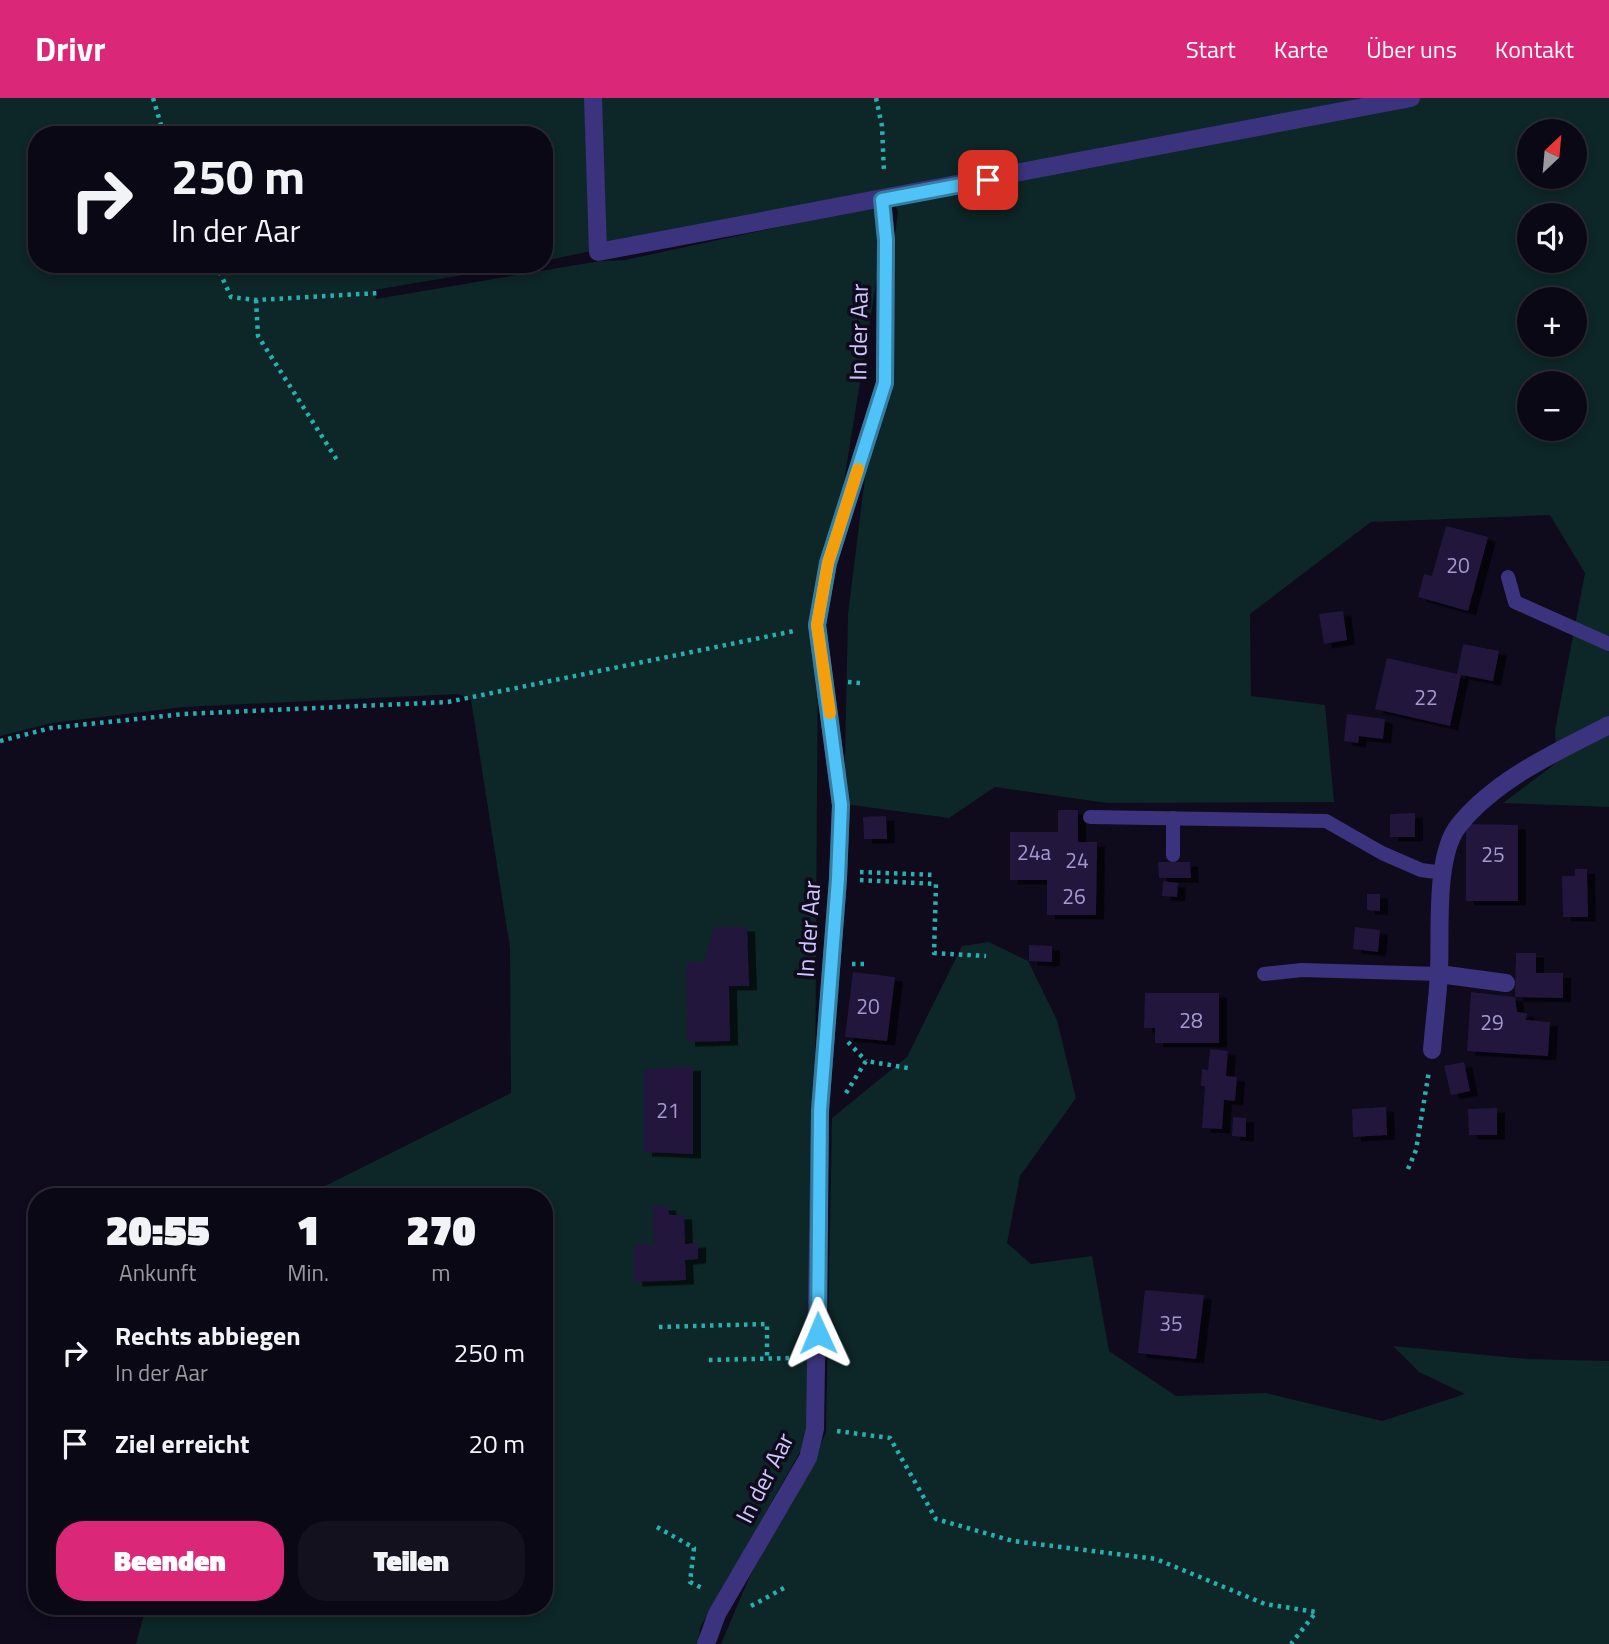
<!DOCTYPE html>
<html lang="de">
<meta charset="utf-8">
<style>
:root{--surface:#0b0815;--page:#14111e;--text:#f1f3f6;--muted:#9a9aa0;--line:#2b2934;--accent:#db2777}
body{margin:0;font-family:"Titillium Web",sans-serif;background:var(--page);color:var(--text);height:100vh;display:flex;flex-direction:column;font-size:26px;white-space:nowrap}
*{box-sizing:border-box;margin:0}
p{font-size:23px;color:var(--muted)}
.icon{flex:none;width:38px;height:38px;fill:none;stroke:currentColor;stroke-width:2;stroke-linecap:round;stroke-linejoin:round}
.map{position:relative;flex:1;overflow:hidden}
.side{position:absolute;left:28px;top:1090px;width:525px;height:427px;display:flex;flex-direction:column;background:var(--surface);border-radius:28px;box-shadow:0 4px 10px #0003,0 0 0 2px var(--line)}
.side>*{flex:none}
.guide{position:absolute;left:28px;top:28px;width:525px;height:147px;border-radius:28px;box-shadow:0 4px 10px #0003,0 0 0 2px var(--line);background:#0b0815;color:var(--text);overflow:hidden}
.needle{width:46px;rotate:26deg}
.controls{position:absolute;left:1517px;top:21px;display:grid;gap:14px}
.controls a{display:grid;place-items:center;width:70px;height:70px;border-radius:50%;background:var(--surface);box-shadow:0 4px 10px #0003,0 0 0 2px var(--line);font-size:35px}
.pin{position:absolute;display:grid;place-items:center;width:60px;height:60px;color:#fff;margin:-30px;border-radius:14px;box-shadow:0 4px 10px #0006}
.me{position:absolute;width:77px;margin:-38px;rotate:359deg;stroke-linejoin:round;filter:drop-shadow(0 0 5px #0008)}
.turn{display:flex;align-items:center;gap:24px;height:147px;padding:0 28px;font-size:32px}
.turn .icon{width:91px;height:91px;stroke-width:2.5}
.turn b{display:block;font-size:49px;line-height:60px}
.eta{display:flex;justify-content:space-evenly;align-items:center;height:119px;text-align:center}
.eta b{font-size:42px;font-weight:800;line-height:49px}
.action{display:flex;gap:14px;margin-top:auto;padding:14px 28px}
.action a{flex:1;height:80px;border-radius:28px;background:var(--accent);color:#fff;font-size:28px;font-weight:800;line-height:80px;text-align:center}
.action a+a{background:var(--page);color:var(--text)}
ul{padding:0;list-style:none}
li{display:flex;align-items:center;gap:21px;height:91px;padding:0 28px}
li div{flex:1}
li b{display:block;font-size:26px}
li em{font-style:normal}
header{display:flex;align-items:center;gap:42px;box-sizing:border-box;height:98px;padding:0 35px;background:var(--accent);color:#fff}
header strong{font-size:33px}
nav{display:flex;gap:38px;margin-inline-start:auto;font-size:24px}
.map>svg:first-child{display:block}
.green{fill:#0d2627;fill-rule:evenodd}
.building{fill:#21163e;filter:url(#shadow)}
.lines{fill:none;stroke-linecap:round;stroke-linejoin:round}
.path{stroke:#28b0b1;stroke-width:4.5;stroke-dasharray:3.5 5;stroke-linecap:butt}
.lane{stroke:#3b337d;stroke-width:14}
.street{stroke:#3b337d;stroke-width:18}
.route-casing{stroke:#337fa1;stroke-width:18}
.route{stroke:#4fc3f7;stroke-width:12}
.slow{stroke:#f59e0b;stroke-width:12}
.labels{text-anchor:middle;stroke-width:7;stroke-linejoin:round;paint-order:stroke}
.number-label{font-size:21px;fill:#a49acf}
.street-label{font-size:24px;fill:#d0c6ff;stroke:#0f0a1c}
</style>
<header>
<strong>Drivr</strong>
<nav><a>Start</a><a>Karte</a><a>Über uns</a><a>Kontakt</a></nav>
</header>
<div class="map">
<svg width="1609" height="1546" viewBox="0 0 1609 1546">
<defs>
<filter id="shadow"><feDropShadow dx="8" dy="4.5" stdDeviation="0" flood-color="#0009"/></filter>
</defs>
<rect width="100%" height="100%" fill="#0f0a1c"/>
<g class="green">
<path d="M0,0H1609V709L1503,705L1556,665L1555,632L1585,475L1550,417L1371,424L1250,516L1251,598L1325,607L1334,704L1107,705L995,689L949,720L844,706L848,516L898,113L887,91L544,163V37H37V166H527L374,192L376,201L600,163L625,162L889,105L818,544L813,1331L700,1530L698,1546H136L146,1509L544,1508V1099H303L511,995L510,850L471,602L458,596L183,609L52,625L0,638ZM1530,33H1575V79H1530ZM1530,117H1575V163H1530ZM1530,201H1575V247H1530ZM1530,285H1575V331H1530Z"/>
<polygon points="989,844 1028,863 1057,922 1076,1000 1020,1078 1007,1145 1031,1166 1092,1158 1109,1253 1176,1298 1266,1295 1382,1323 1465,1296 1419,1274 1393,1248 1526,1261 1609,1263 1609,1546 721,1546 749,1480 826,1335 832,1020 907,959 962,848"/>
</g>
<g class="building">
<polygon points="1446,428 1488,439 1468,513 1418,499 1424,476 1432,478"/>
<polygon points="1343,513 1347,542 1324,546 1319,516"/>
<polygon points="1463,546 1499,553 1493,583 1461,577 1450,628 1375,611 1387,560 1457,576"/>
<polygon points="1347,616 1385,621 1383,641 1359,638 1358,645 1344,643"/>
<polygon points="1058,712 1078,712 1078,744 1097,744 1096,817 1047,817 1047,782 1010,782 1010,734 1058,734"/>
<polygon points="1415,715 1415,739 1390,739 1390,716"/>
<polygon points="886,718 887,741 864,741 863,719"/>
<polygon points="1466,726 1518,727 1518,803 1466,803"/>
<polygon points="1158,764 1190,764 1191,780 1159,780"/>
<polygon points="1575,771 1587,771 1588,819 1563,819 1562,778 1575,778"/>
<polygon points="1163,783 1178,785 1177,799 1162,798"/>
<polygon points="1367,796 1380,796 1380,813 1367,812"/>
<polygon points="714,829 747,829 749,888 729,888 730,943 687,944 686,865 704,864"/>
<polygon points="1355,829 1380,832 1378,854 1353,851"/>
<polygon points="1029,847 1052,848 1052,864 1029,863"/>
<polygon points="1516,855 1536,855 1536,875 1563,875 1563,900 1515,899"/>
<polygon points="853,874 895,879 887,943 845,939"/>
<polygon points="1471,894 1515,899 1517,914 1527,915 1526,922 1550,924 1548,958 1467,953"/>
<polygon points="1145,895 1219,895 1219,945 1155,945 1155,930 1144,930"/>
<polygon points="1210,951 1228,953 1226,978 1237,979 1235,1003 1224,1002 1222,1031 1202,1030 1205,988 1201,988 1202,971 1208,972"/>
<polygon points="1464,964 1470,993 1451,997 1444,968"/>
<polygon points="693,968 693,1056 644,1054 644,971"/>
<polygon points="1386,1009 1387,1037 1353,1039 1352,1011"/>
<polygon points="1497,1010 1497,1037 1469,1037 1468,1011"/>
<polygon points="1233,1019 1246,1020 1246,1039 1232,1038"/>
<polygon points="652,1108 668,1108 669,1117 684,1117 685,1146 698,1145 698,1161 685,1162 686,1182 634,1184 634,1146 654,1146"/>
<polygon points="1145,1192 1204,1197 1196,1261 1138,1255"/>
</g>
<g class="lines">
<g class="path">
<polyline points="153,0 164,37"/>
<polyline points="876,0 882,28 884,75"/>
<polyline points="216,166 231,199 256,202 379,195"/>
<polyline points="256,202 258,238 337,362"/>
<polyline points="848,584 860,585"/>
<polyline points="0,643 51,630 184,616 448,604 794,533"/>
<polyline points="860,774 936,777"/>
<polyline points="860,782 936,786 934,855 986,858"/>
<polyline points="852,866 869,866"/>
<polyline points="848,944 866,963"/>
<polyline points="846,995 866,963 908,970"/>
<polyline points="1408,1071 1416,1052 1429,973"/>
<polyline points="659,1229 767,1226 767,1261"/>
<polyline points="709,1262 793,1260"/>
<polyline points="837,1333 890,1340 936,1421 1013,1443 1156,1461 1265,1506 1316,1514 1291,1546"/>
<polyline points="657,1429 694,1450 690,1484 704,1491"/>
<polyline points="751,1508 784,1490"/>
</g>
<g class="lane">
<polyline points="1508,479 1515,504 1609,546"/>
<polyline points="1090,719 1326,723 1382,755 1421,772 1443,775"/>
<polyline points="1173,720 1173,757"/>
<polyline points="1264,876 1302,872 1439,876"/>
</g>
<g class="street">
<polyline points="593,0 598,154 1411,0"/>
<polyline points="1439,876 1506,885"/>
<path d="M1432,952C1434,926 1438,899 1439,873C1441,834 1434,758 1459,727C1497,680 1557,654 1609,627"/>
<polyline points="706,1546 717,1516 808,1360 815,1331 820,1013 838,781 841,707 817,527 828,465 885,285 886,142 882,102"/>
</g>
</g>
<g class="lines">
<g class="route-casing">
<polyline id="route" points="818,1235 820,1013 838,781 841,707 817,527 828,465 885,285 886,142 882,102 988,82"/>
</g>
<use href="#route" class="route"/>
<polyline class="slow" points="830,615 817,527 828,465 858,371"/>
</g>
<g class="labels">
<g class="number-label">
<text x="1458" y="475">20</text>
<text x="1426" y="607">22</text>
<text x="1034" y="762">24a</text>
<text x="1493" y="764">25</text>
<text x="1077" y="770">24</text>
<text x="1074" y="806">26</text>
<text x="868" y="916">20</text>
<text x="1191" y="930">28</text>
<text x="1492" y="932">29</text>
<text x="668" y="1020">21</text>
<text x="1171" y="1233">35</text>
</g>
<g class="street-label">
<text transform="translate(859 234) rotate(-89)" y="8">In der Aar</text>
<text transform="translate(809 831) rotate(-86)" y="8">In der Aar</text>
<text transform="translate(765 1380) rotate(-63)" y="8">In der Aar</text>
</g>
</g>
</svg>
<div class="controls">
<a><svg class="needle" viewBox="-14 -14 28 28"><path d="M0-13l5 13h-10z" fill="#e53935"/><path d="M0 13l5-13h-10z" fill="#9a9aa0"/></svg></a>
<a><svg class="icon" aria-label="sound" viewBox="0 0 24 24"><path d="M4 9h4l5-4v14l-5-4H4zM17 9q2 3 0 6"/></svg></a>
<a>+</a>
<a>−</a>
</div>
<div class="pin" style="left:988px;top:82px;background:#d93025"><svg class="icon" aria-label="arrive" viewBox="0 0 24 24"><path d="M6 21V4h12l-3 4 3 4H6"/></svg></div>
<svg class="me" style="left:818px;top:1235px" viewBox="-20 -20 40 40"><path d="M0-17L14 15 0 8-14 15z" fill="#4fc3f7" stroke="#fff" stroke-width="4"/></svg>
<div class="guide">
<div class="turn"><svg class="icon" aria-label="right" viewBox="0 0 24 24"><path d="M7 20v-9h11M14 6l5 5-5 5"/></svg><div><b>250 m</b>In der Aar</div></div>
</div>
<section class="side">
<div class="eta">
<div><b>20:55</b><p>Ankunft</p></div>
<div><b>1</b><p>Min.</p></div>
<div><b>270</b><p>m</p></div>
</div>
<ul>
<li><svg class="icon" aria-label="right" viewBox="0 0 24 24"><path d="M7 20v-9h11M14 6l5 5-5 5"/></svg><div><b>Rechts abbiegen</b><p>In der Aar</p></div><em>250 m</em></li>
<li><svg class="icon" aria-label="arrive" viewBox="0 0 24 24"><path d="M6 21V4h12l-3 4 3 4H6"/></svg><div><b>Ziel erreicht</b></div><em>20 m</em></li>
</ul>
<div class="action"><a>Beenden</a><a>Teilen</a></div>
</section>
</div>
